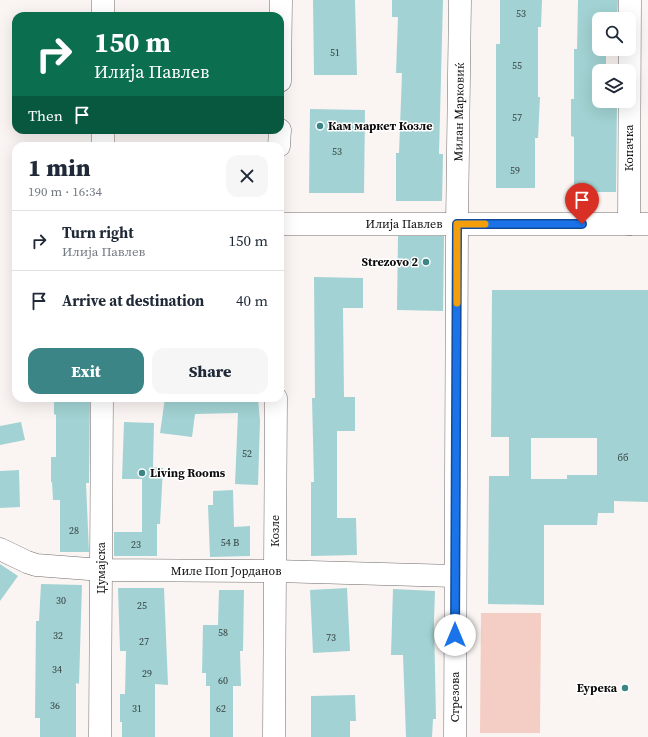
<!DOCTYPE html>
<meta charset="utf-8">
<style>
:root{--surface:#fff;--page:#f6f6f7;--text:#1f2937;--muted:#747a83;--line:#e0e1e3;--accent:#3c8587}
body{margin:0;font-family:"Source Serif 4",serif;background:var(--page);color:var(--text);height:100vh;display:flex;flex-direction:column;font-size:15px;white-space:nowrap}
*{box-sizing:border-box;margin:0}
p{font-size:13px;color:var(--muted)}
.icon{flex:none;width:22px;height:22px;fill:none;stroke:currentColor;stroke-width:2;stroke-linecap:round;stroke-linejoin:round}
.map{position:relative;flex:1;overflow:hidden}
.side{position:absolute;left:12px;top:142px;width:272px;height:260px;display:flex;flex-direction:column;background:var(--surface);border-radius:12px;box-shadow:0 4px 16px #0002}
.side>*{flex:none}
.banner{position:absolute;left:12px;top:12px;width:272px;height:122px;border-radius:12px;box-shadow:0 4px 16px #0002;background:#0b6e4f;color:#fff;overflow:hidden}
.controls{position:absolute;left:592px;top:12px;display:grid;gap:8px}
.controls a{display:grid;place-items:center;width:44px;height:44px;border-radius:8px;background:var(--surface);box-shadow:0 4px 16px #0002;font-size:20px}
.pin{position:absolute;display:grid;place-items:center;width:34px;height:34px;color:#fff;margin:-41px -17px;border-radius:50% 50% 50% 0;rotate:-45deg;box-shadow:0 0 4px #0007}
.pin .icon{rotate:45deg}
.me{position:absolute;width:44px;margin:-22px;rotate:0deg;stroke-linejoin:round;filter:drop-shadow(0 0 3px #0008)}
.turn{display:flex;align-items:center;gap:14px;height:84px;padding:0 16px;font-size:18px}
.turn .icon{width:52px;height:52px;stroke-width:2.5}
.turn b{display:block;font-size:28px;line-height:34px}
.then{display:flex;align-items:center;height:38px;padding:0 16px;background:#0003;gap:8px;font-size:15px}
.round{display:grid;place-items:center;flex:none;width:42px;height:42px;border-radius:12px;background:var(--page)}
.head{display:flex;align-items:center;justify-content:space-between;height:68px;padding:0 16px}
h1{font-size:24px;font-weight:800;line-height:30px}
.cta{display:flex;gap:8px;margin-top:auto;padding:8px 16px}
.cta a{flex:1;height:46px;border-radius:12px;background:var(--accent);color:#fff;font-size:16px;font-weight:800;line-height:46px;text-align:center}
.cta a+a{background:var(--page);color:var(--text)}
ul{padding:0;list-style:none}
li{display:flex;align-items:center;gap:12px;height:60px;padding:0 16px;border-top:1px solid var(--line)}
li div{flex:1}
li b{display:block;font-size:15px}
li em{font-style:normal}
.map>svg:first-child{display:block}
.green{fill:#f4cec4}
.building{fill:#a2d2d3;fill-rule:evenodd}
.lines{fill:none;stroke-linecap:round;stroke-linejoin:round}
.minor-casing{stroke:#726d6c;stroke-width:23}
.minor{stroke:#fff;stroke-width:22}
.route-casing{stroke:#114b97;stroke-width:10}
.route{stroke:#1a73e8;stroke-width:7}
.slow{stroke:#f59e0b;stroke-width:7}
.poi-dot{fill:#3c8587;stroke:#fff;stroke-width:1.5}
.labels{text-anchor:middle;stroke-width:3;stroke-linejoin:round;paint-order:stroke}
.number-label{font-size:10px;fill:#323d3d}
.street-label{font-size:12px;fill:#0d0b0b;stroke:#fff}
.poi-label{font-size:12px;font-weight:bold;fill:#0d0b0b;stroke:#fff;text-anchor:start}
</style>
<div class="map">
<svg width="648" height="737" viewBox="0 0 648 737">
<rect width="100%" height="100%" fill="#faf5f3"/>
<polygon class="green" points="481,613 541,613 540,733 480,733"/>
<g class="building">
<polygon points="313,0 355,0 357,75 314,75"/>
<polygon points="392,0 443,0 439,154 443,154 442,201 396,201 396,153 399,153 402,73 396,73 398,17 392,17"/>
<polygon points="500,0 542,0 541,27 538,27 538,97 540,97 538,138 535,138 535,188 496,188 496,44 500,44"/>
<polygon points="578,0 618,0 617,19 599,19 599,49 606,49 606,71 599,71 599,101 617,101 616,192 574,192 574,137 571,136 571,99 574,99 574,49 577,49"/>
<polygon points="310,109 365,110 364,193 309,193"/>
<polygon points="398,236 444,236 443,311 397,310"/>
<polygon points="314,277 363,278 363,308 343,308 344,397 355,397 355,431 337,431 337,518 356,518 357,555 311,556 311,482 314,482 312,398 315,398"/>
<path d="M492,290H648V502L614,501V513H598L597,525H544V605L488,604L489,476H509V437H491ZM531,438H597V475H567V479H531Z"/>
<polygon points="54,398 90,398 89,483 86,483 89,552 60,552 60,500 53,500 52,482 51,482 51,457 56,457 56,415 54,414"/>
<polygon points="165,398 258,398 260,421 258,485 235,484 238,413 195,414 192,437 160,433"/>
<polygon points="21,422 25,440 0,445 0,426"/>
<polygon points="124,422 154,423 153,467 163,468 160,524 157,524 157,556 114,556 114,532 142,532 142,479 122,479"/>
<polygon points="19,470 20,507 0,508 0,471"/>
<polygon points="233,490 234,527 250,526 250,556 210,557 208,505 213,505 213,491"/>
<polygon points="0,564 18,576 0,601"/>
<polygon points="41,584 82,585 79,684 76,683 76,737 40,737 40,718 35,718 36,621 39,621"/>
<polygon points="118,588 164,588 168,685 155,684 155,737 122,737 122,722 120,722 120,694 125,694 126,651 120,651"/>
<polygon points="347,588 350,651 313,653 310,590"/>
<polygon points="393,589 435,591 434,621 436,719 433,719 432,737 406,737 403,655 391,655"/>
<polygon points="219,590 244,590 243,651 240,651 241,686 233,686 233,737 210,737 210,686 206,686 206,673 202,673 203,625 218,625"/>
<polygon points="355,695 356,721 350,721 350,737 311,737 311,696"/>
</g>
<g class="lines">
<g class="minor-casing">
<g id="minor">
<polyline points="103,16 103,0"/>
<polyline points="280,81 281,0"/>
<polyline points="103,146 103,130"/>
<polyline points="279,146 280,130"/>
<polyline points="280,224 648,224"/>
<polyline points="629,224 630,0"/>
<polyline points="0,549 27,562 36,565 102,570 275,571 455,576"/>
<polyline points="100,737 102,398"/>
<polyline points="274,737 276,398"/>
<polyline points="455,737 457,224 460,0"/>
</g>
</g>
<use href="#minor" class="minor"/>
</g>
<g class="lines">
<g class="route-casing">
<polyline id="route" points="455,635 457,224 582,224"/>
</g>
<use href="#route" class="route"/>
<polyline class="slow" points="457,303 457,224 485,224"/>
</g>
<g class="poi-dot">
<circle cx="320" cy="126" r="4"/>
<circle cx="426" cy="262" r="4"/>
<circle cx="142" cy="473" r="4"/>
<circle cx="625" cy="688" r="4"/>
</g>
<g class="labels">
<g class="number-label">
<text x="521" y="17">53</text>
<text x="335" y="56">51</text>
<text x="517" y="69">55</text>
<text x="517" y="121">57</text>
<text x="337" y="155">53</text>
<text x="515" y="174">59</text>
<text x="247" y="457">52</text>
<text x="623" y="461">бб</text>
<text x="74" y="534">28</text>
<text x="230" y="546">54 B</text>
<text x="136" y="548">23</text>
<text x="61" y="604">30</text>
<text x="142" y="609">25</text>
<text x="223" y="636">58</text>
<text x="58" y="639">32</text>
<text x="331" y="641">73</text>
<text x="144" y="645">27</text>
<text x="57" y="673">34</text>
<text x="147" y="677">29</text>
<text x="223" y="684">60</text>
<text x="55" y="709">36</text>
<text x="137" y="712">31</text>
<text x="221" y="712">62</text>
</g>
<g class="street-label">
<text transform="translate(459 112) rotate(-89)" y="4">Милан Марковиќ</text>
<text transform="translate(629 148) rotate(-90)" y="4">Копачка</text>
<text x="404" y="228">Илија Павлев</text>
<text transform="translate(275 531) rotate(-90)" y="4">Козле</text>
<text transform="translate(101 568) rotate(-90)" y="4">Џумајска</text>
<text x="226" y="575">Миле Поп Јорданов</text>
<text transform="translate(455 697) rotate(-90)" y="4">Стрезова</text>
</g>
<g class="poi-label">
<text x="328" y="130">Кам маркет Козле</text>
<text x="418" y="266" text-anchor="end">Strezovo 2</text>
<text x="150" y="477">Living Rooms</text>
<text x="617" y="692" text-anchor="end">Еурека</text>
</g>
</g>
</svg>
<div class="controls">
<a><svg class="icon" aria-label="search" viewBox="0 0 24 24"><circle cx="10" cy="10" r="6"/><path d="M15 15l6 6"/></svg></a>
<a><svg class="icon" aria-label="layers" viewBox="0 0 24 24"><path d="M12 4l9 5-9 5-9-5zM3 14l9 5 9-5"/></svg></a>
</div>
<div class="pin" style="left:582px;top:224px;background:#d93025"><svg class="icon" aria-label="arrive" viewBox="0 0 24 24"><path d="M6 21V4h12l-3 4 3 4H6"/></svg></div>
<svg class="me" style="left:455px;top:635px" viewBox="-20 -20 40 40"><circle r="19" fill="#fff"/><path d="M0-13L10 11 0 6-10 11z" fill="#1a73e8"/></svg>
<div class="banner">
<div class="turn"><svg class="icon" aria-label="right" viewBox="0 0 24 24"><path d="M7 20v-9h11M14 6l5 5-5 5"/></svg><div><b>150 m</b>Илија Павлев</div></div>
<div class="then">Then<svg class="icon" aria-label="arrive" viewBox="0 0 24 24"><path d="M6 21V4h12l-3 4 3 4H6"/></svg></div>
</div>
<section class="side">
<div class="head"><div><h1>1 min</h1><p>190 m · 16:34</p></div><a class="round"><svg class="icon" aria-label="close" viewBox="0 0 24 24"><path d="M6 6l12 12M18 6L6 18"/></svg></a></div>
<ul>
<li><svg class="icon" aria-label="right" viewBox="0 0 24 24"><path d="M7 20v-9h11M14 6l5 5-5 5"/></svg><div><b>Turn right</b><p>Илија Павлев</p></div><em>150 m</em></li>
<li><svg class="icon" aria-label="arrive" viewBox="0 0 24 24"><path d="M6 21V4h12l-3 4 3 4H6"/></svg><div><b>Arrive at destination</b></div><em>40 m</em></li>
</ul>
<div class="cta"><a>Exit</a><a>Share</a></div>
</section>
</div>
